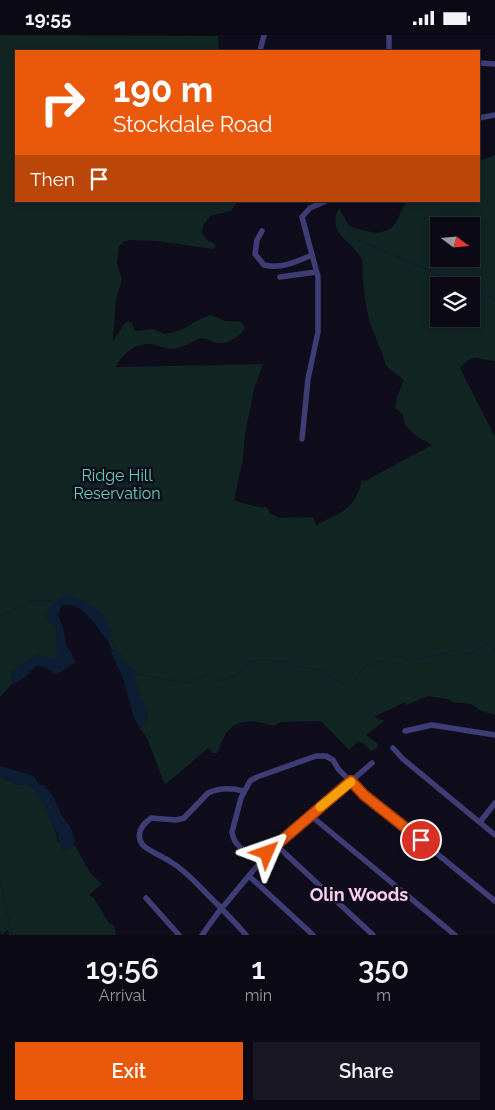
<!DOCTYPE html>
<style>
:root{--surface:#0b0a14;--page:#191822;--text:#f1f3f6;--muted:#9a9aa0;--line:#2b2b34;--accent:#ea580c}
body{margin:0;font-family:Raleway,sans-serif;background:var(--page);color:var(--text);height:100vh;display:flex;flex-direction:column;font-size:19px;white-space:nowrap}
*{box-sizing:border-box;margin:0}
p{font-size:16px;color:var(--muted)}
.icon{flex:none;width:28px;height:28px;fill:none;stroke:currentColor;stroke-width:2;stroke-linecap:round;stroke-linejoin:round}
.map{position:relative;height:900px;overflow:hidden}
.panel{display:flex;flex-direction:column;background:var(--surface);flex:1}
.panel>*{flex:none}
.banner{position:absolute;left:15px;top:15px;width:465px;height:152px;border-radius:0px;box-shadow:0 2px 8px #0003,0 0 0 1px var(--line);background:#ea580c;color:#fff;overflow:hidden}
.needle{width:32px;rotate:106deg}
.buttons{position:absolute;left:430px;top:182px;display:grid;gap:10px}
.buttons a{display:grid;place-items:center;width:50px;height:50px;border-radius:0px;background:var(--surface);box-shadow:0 2px 8px #0003,0 0 0 1px var(--line);font-size:25px}
.pin{position:absolute;display:grid;place-items:center;width:42px;height:42px;color:#fff;margin:-21px;border:2px solid #fff;border-radius:50%;box-shadow:0 1px 5px #0007}
.me{position:absolute;width:55px;margin:-28px;rotate:47deg;stroke-linejoin:round;filter:drop-shadow(0 0 4px #0008)}
.turn{display:flex;align-items:center;gap:18px;height:105px;padding:0 15px;font-size:22px}
.turn .icon{width:65px;height:65px;stroke-width:2.5}
.turn b{display:block;font-size:35px;line-height:42px}
.then{display:flex;align-items:center;height:48px;padding:0 15px;background:#0003;gap:10px;font-size:19px}
.eta{display:flex;justify-content:space-evenly;align-items:center;height:85px;text-align:center}
.eta b{font-size:30px;font-weight:600;line-height:35px}
.primary-button{display:flex;gap:10px;margin-top:auto;padding:10px 15px}
.primary-button a{flex:1;height:58px;border-radius:0px;background:var(--accent);color:#fff;font-size:20px;font-weight:600;line-height:58px;text-align:center}
.primary-button a+a{background:var(--page);color:var(--text)}
.status{display:flex;justify-content:space-between;align-items:center;height:35px;padding:0 25px;background:var(--surface);direction:ltr}
.status svg{height:14px;fill:currentColor}
.map>svg:first-child{display:block}
.green{fill:#112523;fill-rule:evenodd}
.water{fill:#0d1d34}
.lines{fill:none;stroke-linecap:round;stroke-linejoin:round}
.stream{stroke:#0d1d34;stroke-width:1}
.minor{stroke:#3e3d75;stroke-width:5.5}
.route-casing{stroke:#983908;stroke-width:12}
.route{stroke:#ea580c;stroke-width:9}
.slow{stroke:#f59e0b;stroke-width:9}
.labels{text-anchor:middle;stroke-width:5;stroke-linejoin:round;paint-order:stroke}
.park-label{font-size:16px;fill:#63d0b1;stroke:#0f0d1b}
.neighbourhood-label{font-size:18px;font-weight:bold;fill:#facfeb;stroke:#0f0d1b}
</style>
<div class="status"><b>19:55</b><svg viewBox="0 0 49 12"><path d="M0 12V9h3v3zM5 12V6h3v6zM10 12V3h3v9zM15 12V0h3v12zM26 1h20v11H26zM47 4h2v5h-2z"/></svg></div>
<div class="map">
<svg width="495" height="900" viewBox="0 0 495 900">
<rect width="100%" height="100%" fill="#0f0d1b"/>
<g class="green">
<path d="M0,0L218,1L219,16H16V166H238L231,176L210,181L203,191L202,198L206,204L216,210L213,214L157,206L131,205L125,206L119,211L117,228L122,245L116,264L113,307L123,290L128,286L132,288L135,296L153,294L165,299L170,298L181,295L202,283L211,280L225,286L241,287L245,292C242,301 227,310 217,308C212,307 207,303 202,303C193,305 184,313 172,314C164,314 157,309 149,309C134,309 122,319 116,332L263,329L254,354L245,399L243,424L234,465C244,468 255,473 266,472L269,475V478L279,483L313,482L316,490C341,477 356,475 362,444L365,446L432,410C420,403 402,395 403,379L395,373L397,362L404,345L386,331C382,313 372,298 368,280C365,269 364,256 363,245C363,239 364,231 362,225C353,205 326,200 339,173L349,191C368,197 389,205 399,182C401,175 403,169 410,166H479V126L495,120V326C475,325 476,317 460,333L495,402V680L482,676L471,669L452,667L447,664L428,661L406,670L405,667L374,682L384,686L366,700L378,709L377,713L371,716L364,709L358,707L349,715L321,686L281,687L274,691C258,686 239,682 227,697C224,701 220,713 217,718H213L208,713L165,750L147,703L140,693L142,692L114,614L112,615L108,606L110,602L84,572L55,567L53,590L56,595L58,622L54,626L40,621L11,638V644L13,648L0,662ZM439,191H471V224H439ZM439,251H471V284H439Z"/>
<path d="M0,741L17,750H30C42,759 55,791 58,806L74,811L75,810L90,838L102,849L89,860L93,862L109,888L114,890L116,900H9L8,895L1,900L0,892Z"/>
</g>
<g class="water">
<path d="M66,559L87,568L99,575L111,594V601L108,606C97,594 83,564 61,571L58,581L63,592L66,610L72,619L75,627L56,640L44,631H36L23,644L11,650V637L37,619L53,624L57,621L56,595L53,590L47,587C44,574 55,565 66,559Z"/>
<polygon points="112,614 117,616 122,626 133,634 137,652 148,680 146,689 140,693 134,683 123,643 111,617"/>
<polygon points="0,731 34,741 38,749 45,751 53,761 62,781 70,791 75,806 74,811 62,817 57,798 47,776 38,759 30,750 17,750 0,741"/>
</g>
<g class="lines">
<g class="stream">
<polyline points="359,205 464,251"/>
<polyline points="471,254 495,265"/>
<polyline points="0,581 35,565 58,566"/>
<polyline points="111,602 126,629"/>
<polyline points="135,639 189,648 207,639 221,646 237,640 248,627 264,624 281,627 290,625 296,632 322,635 332,644 347,650"/>
<polyline points="352,647 365,631 400,621 413,626 453,616 468,619 486,609 493,616 495,613"/>
<polyline points="0,846 12,900"/>
</g>
<g class="minor">
<polyline points="260,16 264,0"/>
<polyline points="389,16 389,0"/>
<polyline points="479,28 495,29"/>
<polyline points="479,83 495,80"/>
<path d="M262,196L257,205L255,219L264,230C281,234 296,227 312,220"/>
<polyline points="280,242 316,237"/>
<polyline points="302,404 308,344 318,297 318,242 302,182 310,173 326,166"/>
<polyline points="405,696 432,690 495,700"/>
<polyline points="393,713 403,724 495,800"/>
<path d="M243,756C232,753 219,753 208,758L184,783L176,785L151,783C143,789 135,798 142,809C146,815 164,822 171,827C186,836 197,849 209,861C222,874 234,886 246,900"/>
<polyline points="310,780 455,900"/>
<polyline points="480,787 495,768"/>
<polyline points="276,810 373,900"/>
<path d="M263,824C249,817 234,814 232,797L241,763L250,746L257,742L316,721H326L333,725L339,735L364,759L495,866"/>
<polyline points="249,841 313,900"/>
<polyline points="146,863 179,900"/>
<polyline points="202,900 217,879 267,819 372,728"/>
</g>
</g>
<g class="lines">
<g class="route-casing">
<polyline id="route" points="267,818 351,746 364,760 421,805"/>
</g>
<use href="#route" class="route"/>
<polyline class="slow" points="320,772 351,747"/>
</g>
<g class="labels">
<g class="park-label">
<text x="117" y="446">Ridge Hill<tspan x="117" dy="18">Reservation</tspan></text>
</g>
<g class="neighbourhood-label">
<text x="359" y="866">Olin Woods</text>
</g>
</g>
</svg>
<div class="buttons">
<a><svg class="needle" viewBox="-14 -14 28 28"><path d="M0-13l5 13h-10z" fill="#e53935"/><path d="M0 13l5-13h-10z" fill="#9a9aa0"/></svg></a>
<a><svg class="icon" aria-label="layers" viewBox="0 0 24 24"><path d="M12 4l9 5-9 5-9-5zM3 14l9 5 9-5"/></svg></a>
</div>
<div class="pin" style="left:421px;top:805px;background:#d93025"><svg class="icon" aria-label="arrive" viewBox="0 0 24 24"><path d="M6 21V4h12l-3 4 3 4H6"/></svg></div>
<svg class="me" style="left:267px;top:818px" viewBox="-20 -20 40 40"><path d="M0-17L14 15 0 8-14 15z" fill="#ea580c" stroke="#fff" stroke-width="4"/></svg>
<div class="banner">
<div class="turn"><svg class="icon" aria-label="right" viewBox="0 0 24 24"><path d="M7 20v-9h11M14 6l5 5-5 5"/></svg><div><b>190 m</b>Stockdale Road</div></div>
<div class="then">Then<svg class="icon" aria-label="arrive" viewBox="0 0 24 24"><path d="M6 21V4h12l-3 4 3 4H6"/></svg></div>
</div>
</div>
<section class="panel">
<div class="eta">
<div><b>19:56</b><p>Arrival</p></div>
<div><b>1</b><p>min</p></div>
<div><b>350</b><p>m</p></div>
</div>
<div class="primary-button"><a>Exit</a><a>Share</a></div>
</section>
